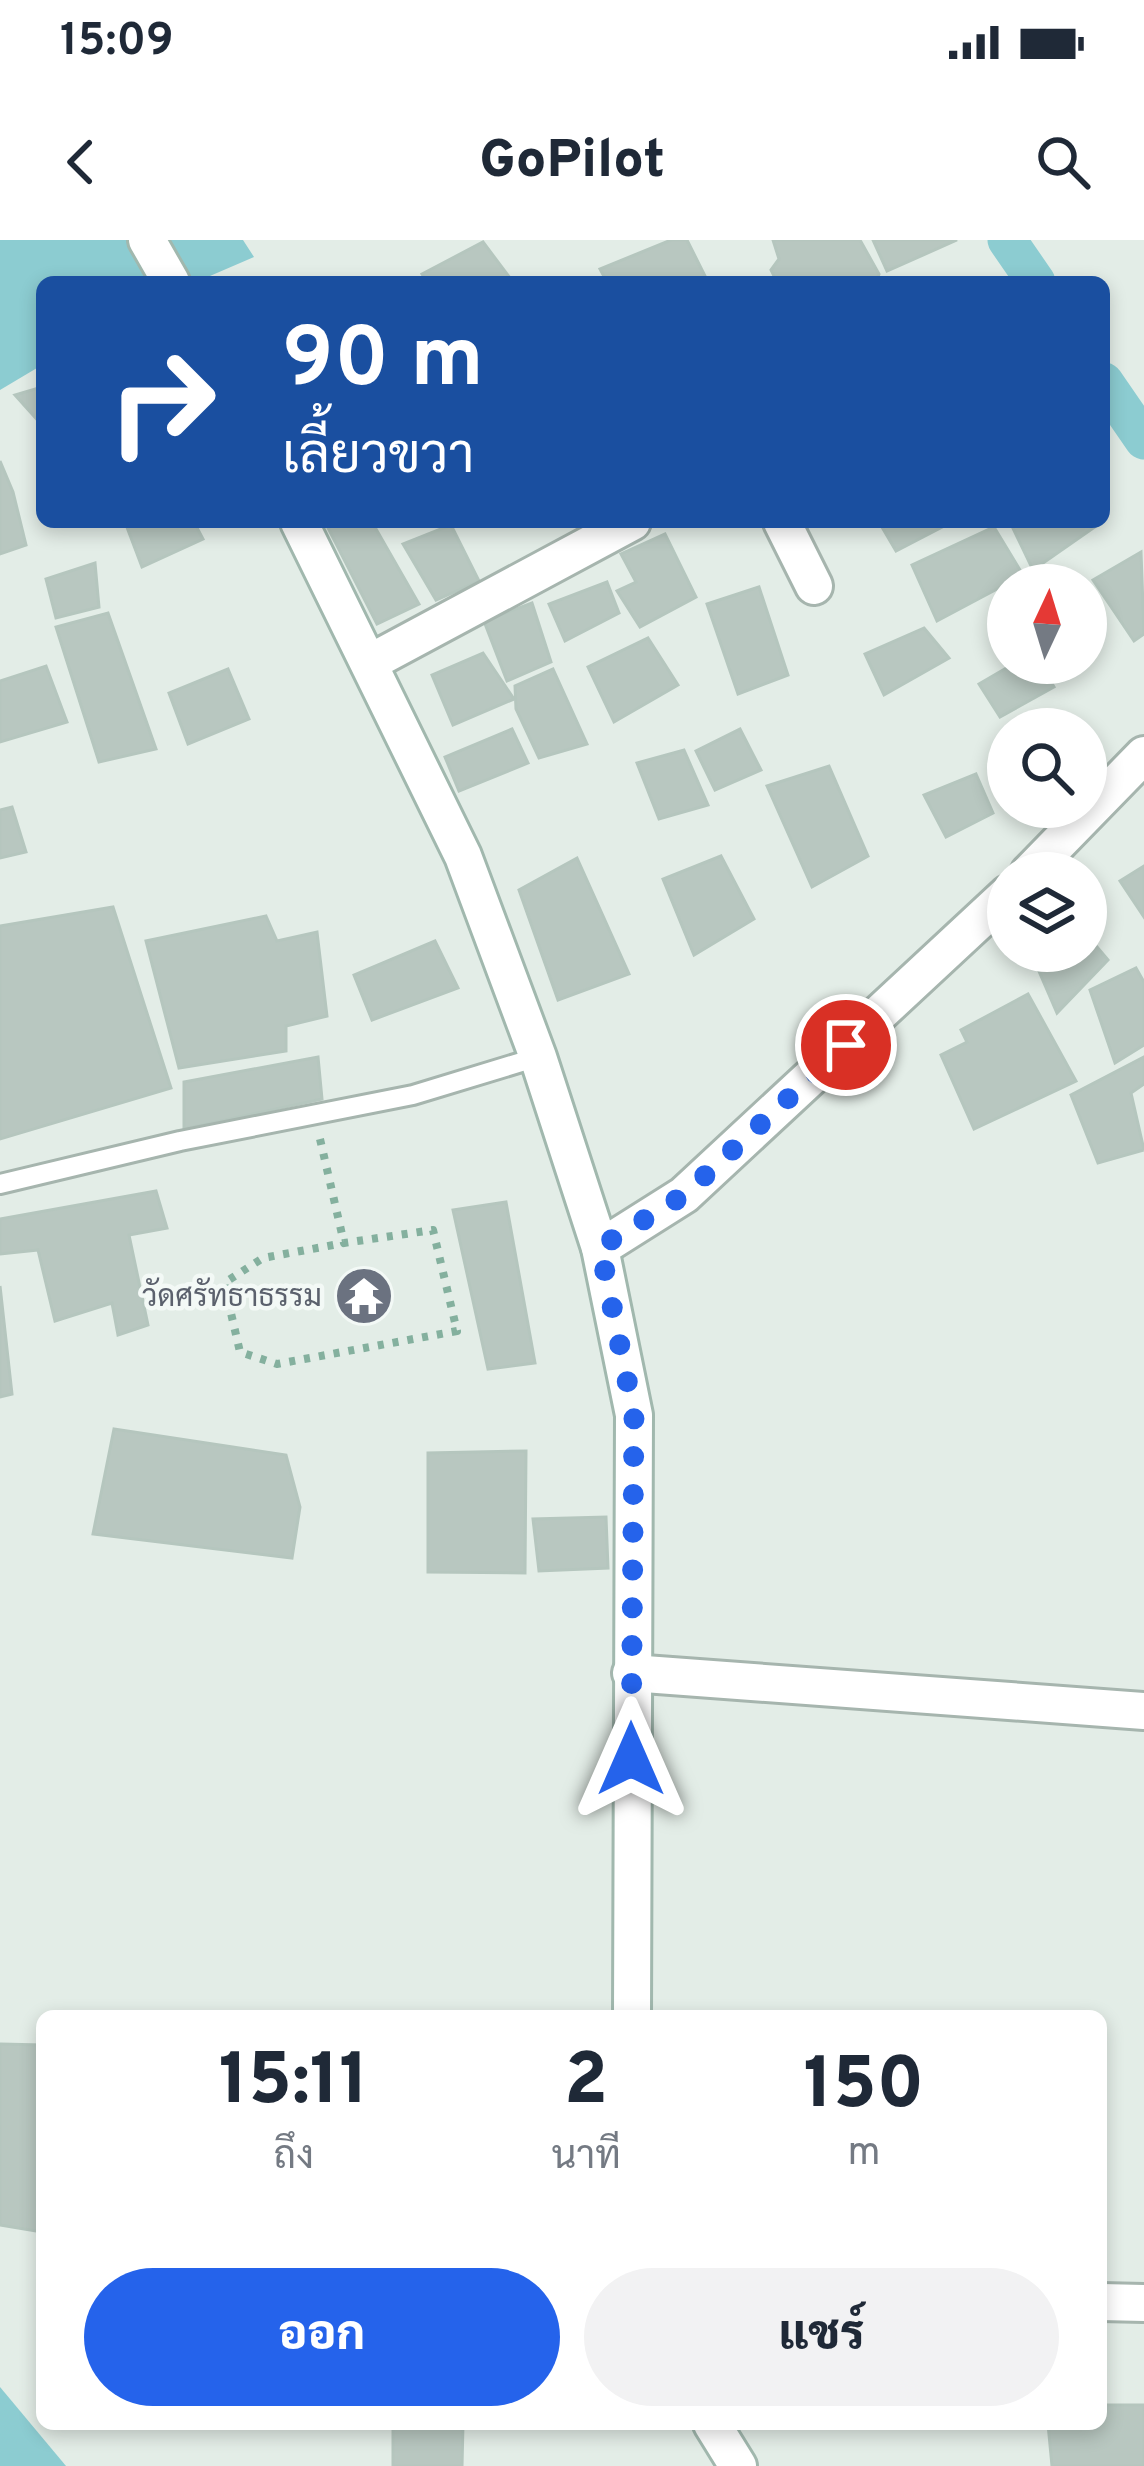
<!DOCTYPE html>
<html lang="th">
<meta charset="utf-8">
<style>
:root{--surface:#fff;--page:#f2f2f3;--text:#1f2937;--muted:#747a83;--accent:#2563eb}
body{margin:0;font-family:Overpass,Sarabun,sans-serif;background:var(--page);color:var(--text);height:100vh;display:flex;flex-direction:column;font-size:45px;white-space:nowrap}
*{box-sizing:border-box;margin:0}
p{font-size:39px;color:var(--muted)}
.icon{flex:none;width:66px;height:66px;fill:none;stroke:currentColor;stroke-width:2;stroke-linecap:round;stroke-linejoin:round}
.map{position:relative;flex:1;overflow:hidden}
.panel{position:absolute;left:36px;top:1770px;width:1071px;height:420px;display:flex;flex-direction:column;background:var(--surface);border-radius:18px;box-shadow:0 6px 18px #0003}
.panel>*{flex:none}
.guide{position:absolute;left:36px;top:36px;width:1074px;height:252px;border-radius:18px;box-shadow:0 6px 18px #0003;background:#1a4fa0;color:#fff;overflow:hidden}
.needle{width:78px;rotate:4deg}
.tools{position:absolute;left:987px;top:324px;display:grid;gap:24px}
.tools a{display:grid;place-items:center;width:120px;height:120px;border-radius:50%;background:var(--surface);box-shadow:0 6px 18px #0003;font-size:60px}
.pin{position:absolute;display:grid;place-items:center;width:102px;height:102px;color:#fff;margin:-51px;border:6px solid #fff;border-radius:50%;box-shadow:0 3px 12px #0007}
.me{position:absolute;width:132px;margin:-66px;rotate:0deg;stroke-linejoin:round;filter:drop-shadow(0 0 9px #0008)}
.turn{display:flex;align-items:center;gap:42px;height:252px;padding:0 48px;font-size:54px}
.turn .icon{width:156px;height:156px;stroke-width:2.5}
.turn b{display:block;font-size:84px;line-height:102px}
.eta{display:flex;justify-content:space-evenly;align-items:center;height:204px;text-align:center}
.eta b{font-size:72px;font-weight:800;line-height:84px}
.button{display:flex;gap:24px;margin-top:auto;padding:24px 48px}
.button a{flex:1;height:138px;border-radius:72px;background:var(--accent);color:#fff;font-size:48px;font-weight:800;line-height:138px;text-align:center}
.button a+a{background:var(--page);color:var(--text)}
.status{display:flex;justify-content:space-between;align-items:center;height:84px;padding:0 60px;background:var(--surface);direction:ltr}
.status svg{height:33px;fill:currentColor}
header{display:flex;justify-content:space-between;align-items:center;height:156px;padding:0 48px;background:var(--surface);font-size:54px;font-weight:800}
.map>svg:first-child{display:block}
.water{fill:#8cccd1}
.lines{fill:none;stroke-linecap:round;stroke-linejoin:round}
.canal{stroke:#8cccd1;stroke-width:39}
.building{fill:#b8c7c0;stroke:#b5c6be;stroke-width:3}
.lane-casing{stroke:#a6b5ae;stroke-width:24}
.street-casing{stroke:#a6b5ae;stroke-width:42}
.secondary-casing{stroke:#a1b8ae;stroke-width:42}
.path{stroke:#84b09e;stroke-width:8;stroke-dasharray:6 9;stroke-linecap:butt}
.lane{stroke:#fff;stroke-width:18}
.street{stroke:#fff;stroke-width:36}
.secondary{stroke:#fff;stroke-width:36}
.route{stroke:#2563eb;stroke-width:21;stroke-dasharray:0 37.8}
.labels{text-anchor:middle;stroke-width:9;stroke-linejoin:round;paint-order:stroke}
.worship-label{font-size:30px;fill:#5b616d;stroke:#f3f9f6;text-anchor:end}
</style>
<div class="status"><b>15:09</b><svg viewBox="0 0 49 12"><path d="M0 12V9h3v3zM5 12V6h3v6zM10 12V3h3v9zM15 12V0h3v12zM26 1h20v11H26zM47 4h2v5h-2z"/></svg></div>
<header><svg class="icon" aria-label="back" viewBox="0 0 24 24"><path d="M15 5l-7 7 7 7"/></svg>GoPilot<svg class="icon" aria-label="search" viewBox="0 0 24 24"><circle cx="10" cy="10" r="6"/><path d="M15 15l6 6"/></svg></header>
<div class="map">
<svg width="1144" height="2226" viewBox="0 0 1144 2226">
<rect width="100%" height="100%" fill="#e3ede7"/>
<g class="water">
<polygon points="0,0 243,0 254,17 196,42 42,42 42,125 0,150"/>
<polygon points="0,2147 66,2226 0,2226"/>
</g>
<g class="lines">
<g class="canal">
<polyline points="1007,0 1036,42"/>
<polyline points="1104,142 1144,200"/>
</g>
</g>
<g class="building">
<polygon points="671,0 687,0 708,42 607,42 600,29"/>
<polygon points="773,0 860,0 879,34 876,42 777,42 771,30 779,19"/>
<polygon points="873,0 957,0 887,31"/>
<polygon points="483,2 513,42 427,42 422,34"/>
<polygon points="42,147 42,185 15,155"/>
<polygon points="0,221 13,252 26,305 0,314"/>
<polygon points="125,282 194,282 203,299 142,327"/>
<polygon points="325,282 372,282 419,364 377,384"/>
<polygon points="879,282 952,282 896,311"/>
<polygon points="1010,282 1098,282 1099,284 1033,330"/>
<polygon points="451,285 479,341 436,360 403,304"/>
<polygon points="994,287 1023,335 937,381 912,325"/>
<polygon points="665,294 696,357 640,387 617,351 636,342 621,314"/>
<polygon points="1141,312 1144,394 1134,401 1093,340"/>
<polygon points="95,323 99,367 56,378 46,339"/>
<polygon points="607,342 619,373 565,401 549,364"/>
<polygon points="759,347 788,435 738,454 707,364"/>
<polygon points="532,363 551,422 507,441 484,381"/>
<polygon points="108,373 156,509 99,522 56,387"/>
<polygon points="924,388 949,418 884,455 865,414"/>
<polygon points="648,398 678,445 614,482 588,427"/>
<polygon points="483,413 514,459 453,485 432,435"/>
<polygon points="1015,423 1040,423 1054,447 1000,477 979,444"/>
<polygon points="46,426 67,482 0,502 0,441"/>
<polygon points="228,429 249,479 188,504 169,453"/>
<polygon points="553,429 587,504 539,518 516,469 515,446"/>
<polygon points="512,489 528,523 459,551 445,517"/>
<polygon points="740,489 761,530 715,550 696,511"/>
<polygon points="684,510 708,565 659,579 637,523"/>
<polygon points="829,526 868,616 812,647 767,546"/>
<polygon points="976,534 993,573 946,597 924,555"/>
<polygon points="12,567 26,612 0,618 0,570"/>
<polygon points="721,616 754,679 694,715 663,639"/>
<polygon points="577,618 629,734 558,760 519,650"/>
<polygon points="1144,626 1144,677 1120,641"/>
<polygon points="113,667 171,848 0,899 0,686"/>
<polygon points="266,676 277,701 317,692 327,776 286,786 286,811 179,828 146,701"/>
<polygon points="1086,694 1108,720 1057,773 1035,722 1049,711 1086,711"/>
<polygon points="435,701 458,748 372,780 354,735"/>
<polygon points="1136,728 1144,742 1144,805 1115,823 1090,750"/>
<polygon points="1028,754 1076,841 974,889 941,815 967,802 961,790"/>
<polygon points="318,817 322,859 184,889 184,842"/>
<polygon points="1144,817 1144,844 1131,853 1144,910 1098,923 1071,855"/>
<polygon points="156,951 167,988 129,995 148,1085 118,1095 112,1063 55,1081 38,1010 0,1014 0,979"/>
<polygon points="506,962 535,1123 488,1129 453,970"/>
<polygon points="0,1046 12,1154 0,1157"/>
<polygon points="114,1189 286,1215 300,1267 292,1318 93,1294"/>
<polygon points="526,1211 525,1333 428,1332 428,1213"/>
<polygon points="606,1277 608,1328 539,1331 533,1279"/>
<polygon points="0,1804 42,1805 42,1992 0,1985"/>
<polygon points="1101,2165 1144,2165 1144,2226 1052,2226 1048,2184 1101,2184"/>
<polygon points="428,2184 463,2184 462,2226 393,2226 393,2188"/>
</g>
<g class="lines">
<g class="lane-casing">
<polyline id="lane" points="0,944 180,901 413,855 538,817"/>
</g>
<g class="street-casing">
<g id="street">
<polyline points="782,282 814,346"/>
<polyline points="369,423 632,282"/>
<polyline points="1029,633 1144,515"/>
<polyline points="600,1008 684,955 1008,654"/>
<polyline points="631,1433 1144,1471"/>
<polyline points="1101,2062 1144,2063"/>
</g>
</g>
<g class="secondary-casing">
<g id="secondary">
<polyline points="147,0 171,42"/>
<polyline points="299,282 463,616 538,817 600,1008 634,1175 632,1776"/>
<polyline points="712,2184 738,2226"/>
</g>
</g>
<polyline class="path" points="320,899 344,1003 433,990 457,1091 277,1124 240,1112 224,1043 263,1018 344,1003"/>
<use href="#lane" class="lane"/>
<use href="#street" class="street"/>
<use href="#secondary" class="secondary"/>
</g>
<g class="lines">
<polyline class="route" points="631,1519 634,1175 600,1007 684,955 846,805"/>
</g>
<defs>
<g id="temple-disc" transform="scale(3)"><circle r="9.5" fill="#6b7280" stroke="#f3f9f6"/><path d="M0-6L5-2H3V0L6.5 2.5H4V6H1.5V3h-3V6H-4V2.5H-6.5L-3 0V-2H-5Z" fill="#fff"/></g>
</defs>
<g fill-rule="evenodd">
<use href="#temple-disc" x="364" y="1056"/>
</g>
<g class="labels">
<g class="worship-label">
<text x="322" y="1066">วัดศรัทธาธรรม</text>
</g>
</g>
</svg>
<div class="tools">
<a><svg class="needle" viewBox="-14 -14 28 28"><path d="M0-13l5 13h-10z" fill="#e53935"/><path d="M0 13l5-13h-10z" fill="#747a83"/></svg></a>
<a><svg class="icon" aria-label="search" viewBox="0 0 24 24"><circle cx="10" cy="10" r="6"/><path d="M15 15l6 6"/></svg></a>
<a><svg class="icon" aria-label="layers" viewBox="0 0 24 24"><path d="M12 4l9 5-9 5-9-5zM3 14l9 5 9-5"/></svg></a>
</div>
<div class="pin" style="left:846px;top:805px;background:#d93025"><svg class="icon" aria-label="arrive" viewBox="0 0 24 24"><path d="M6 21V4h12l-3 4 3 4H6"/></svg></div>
<svg class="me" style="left:631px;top:1519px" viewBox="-20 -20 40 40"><path d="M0-17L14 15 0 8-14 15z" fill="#2563eb" stroke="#fff" stroke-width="4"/></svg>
<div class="guide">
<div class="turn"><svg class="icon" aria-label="right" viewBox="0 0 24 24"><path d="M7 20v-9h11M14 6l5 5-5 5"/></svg><div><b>90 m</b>เลี้ยวขวา</div></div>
</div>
<section class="panel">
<div class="eta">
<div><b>15:11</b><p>ถึง</p></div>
<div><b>2</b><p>นาที</p></div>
<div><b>150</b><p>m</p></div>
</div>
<div class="button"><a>ออก</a><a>แชร์</a></div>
</section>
</div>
